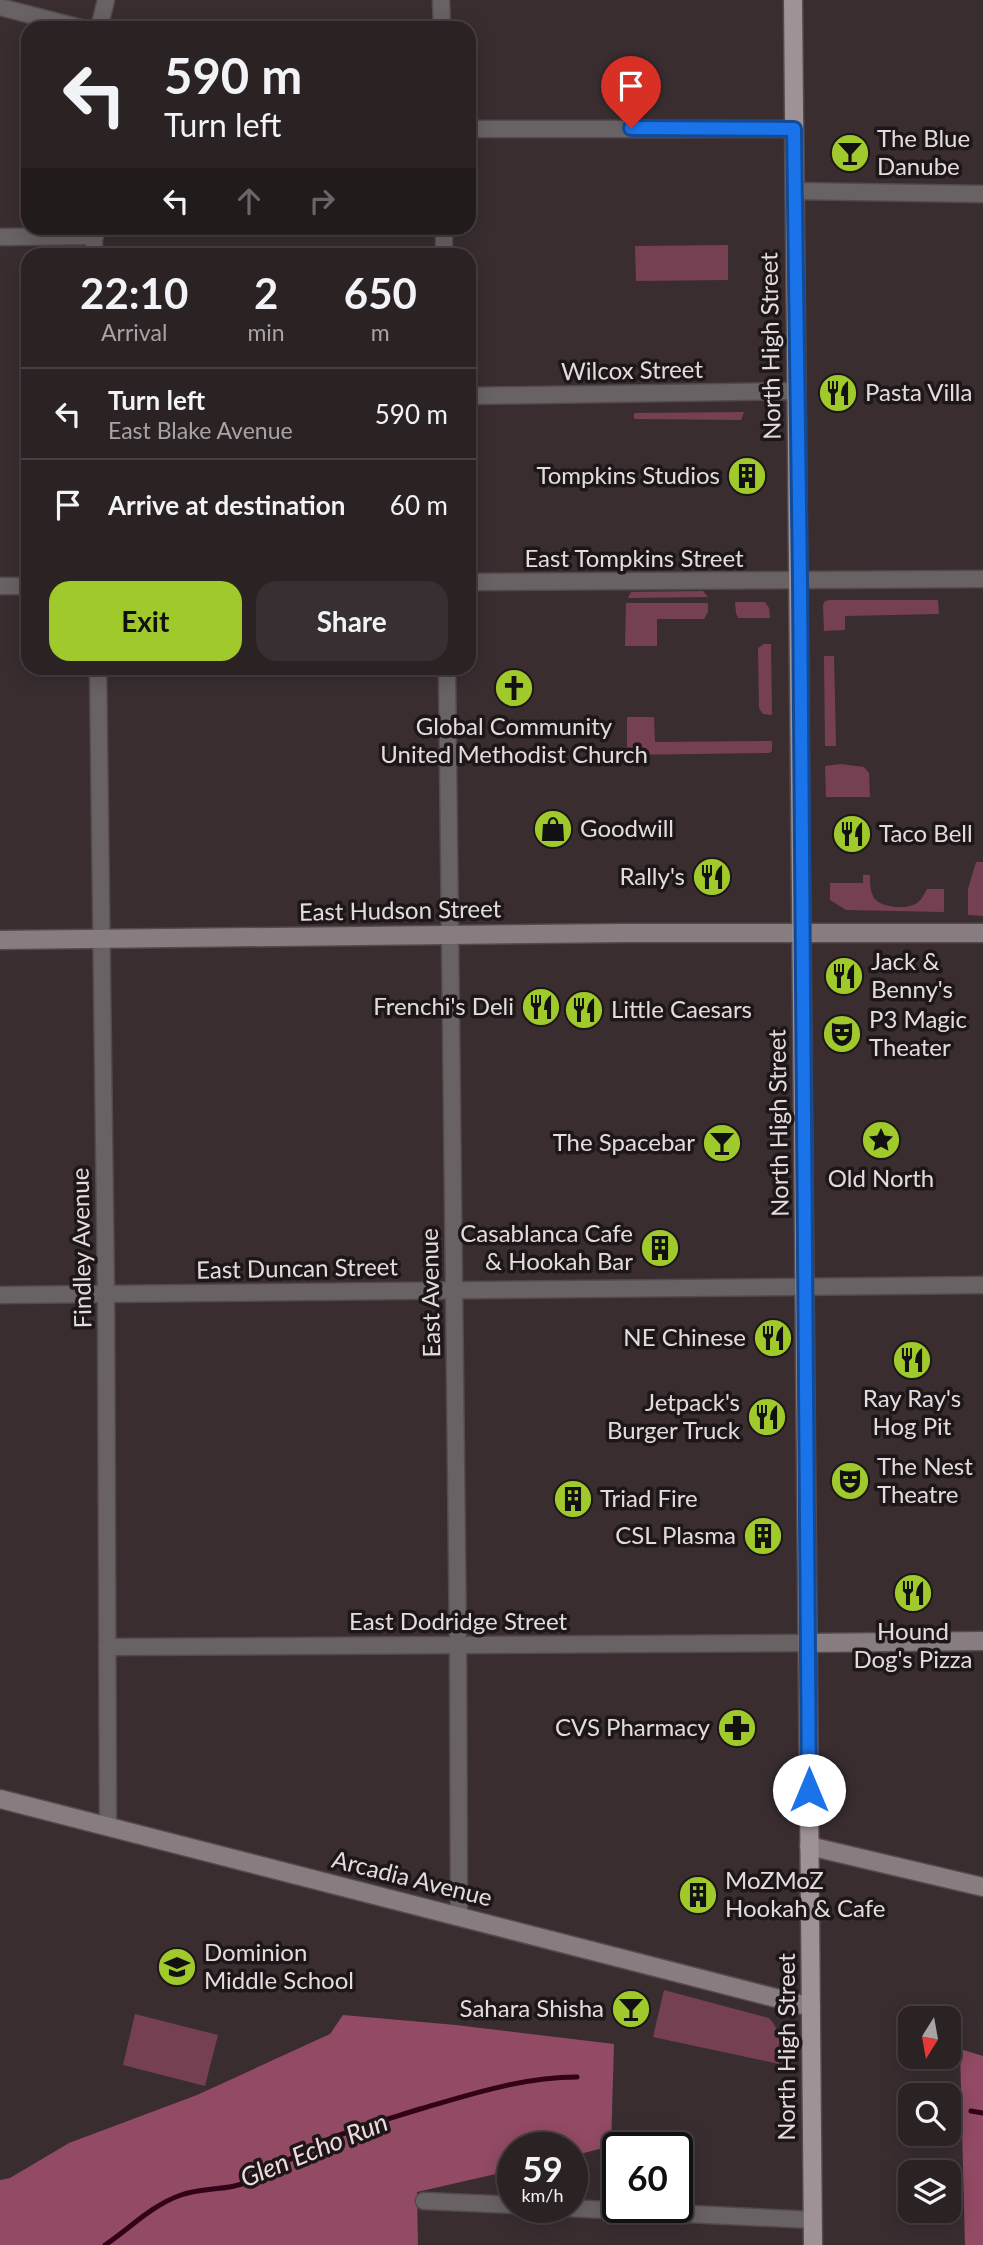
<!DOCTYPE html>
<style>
:root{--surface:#2b2224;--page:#372f31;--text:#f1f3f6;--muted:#a6a4a6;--line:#473f41;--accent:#a0c92b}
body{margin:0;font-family:Lato,sans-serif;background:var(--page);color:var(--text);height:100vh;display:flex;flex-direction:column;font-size:26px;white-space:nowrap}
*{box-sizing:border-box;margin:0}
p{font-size:23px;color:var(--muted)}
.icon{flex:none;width:38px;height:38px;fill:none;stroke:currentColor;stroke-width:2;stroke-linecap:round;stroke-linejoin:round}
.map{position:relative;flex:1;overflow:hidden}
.details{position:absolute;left:21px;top:248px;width:455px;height:427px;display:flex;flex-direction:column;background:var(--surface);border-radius:21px;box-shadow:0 4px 18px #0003,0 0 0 2px var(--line)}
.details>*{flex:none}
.top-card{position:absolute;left:21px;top:21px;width:455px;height:214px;border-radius:21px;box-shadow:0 4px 18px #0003,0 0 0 2px var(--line);background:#2b2224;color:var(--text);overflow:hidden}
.needle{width:46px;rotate:191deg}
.tools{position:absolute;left:898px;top:2006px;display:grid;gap:14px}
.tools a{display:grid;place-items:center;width:63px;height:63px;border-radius:14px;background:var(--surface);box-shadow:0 4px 18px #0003,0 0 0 2px var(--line);font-size:35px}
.speed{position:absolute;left:497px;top:2132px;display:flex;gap:14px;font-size:35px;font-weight:700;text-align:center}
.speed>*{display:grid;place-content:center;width:91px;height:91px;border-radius:50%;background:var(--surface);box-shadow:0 4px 18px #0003,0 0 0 2px var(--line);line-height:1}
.speed small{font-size:18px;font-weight:400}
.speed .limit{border:4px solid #111;border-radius:10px;background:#fff;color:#111}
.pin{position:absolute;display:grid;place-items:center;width:60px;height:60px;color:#fff;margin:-72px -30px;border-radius:50% 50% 50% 0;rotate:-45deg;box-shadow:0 0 7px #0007}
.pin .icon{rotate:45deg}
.me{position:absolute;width:77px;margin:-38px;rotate:0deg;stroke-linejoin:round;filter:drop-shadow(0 0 5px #0008)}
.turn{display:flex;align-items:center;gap:24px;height:147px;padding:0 28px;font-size:32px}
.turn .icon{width:91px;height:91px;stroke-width:2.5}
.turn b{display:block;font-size:49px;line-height:60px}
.lanes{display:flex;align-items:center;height:66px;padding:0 28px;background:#0003;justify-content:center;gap:35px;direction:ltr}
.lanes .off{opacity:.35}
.eta{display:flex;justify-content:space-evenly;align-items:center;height:119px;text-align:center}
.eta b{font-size:42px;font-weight:700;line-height:49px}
.button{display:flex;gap:14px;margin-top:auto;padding:14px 28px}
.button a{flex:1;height:80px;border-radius:21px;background:var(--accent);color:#111;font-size:28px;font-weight:700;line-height:80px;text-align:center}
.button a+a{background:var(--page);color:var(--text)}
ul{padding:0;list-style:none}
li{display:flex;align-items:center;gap:21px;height:91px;padding:0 28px;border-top:2px solid var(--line)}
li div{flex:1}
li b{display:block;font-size:26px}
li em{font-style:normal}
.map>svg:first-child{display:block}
.green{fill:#764053}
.forest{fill:#934a65}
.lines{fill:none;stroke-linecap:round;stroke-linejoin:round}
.stream{stroke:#330219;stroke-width:5}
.street-casing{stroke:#54494c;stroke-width:19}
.secondary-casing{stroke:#54494c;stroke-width:21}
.primary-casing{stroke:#54494c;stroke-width:21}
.street{stroke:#686264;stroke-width:16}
.secondary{stroke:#877d80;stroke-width:18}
.primary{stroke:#9f9296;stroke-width:18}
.route-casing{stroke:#114b97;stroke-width:18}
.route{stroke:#1a73e8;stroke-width:12}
.labels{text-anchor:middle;stroke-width:7;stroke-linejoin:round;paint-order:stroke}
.poi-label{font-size:24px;fill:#e4dbde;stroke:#1d1718;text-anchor:start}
.street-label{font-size:24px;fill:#e4dbde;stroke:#1d1718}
.water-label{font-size:26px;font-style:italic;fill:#f0dae0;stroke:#1d1718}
</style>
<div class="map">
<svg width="983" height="2245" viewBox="0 0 983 2245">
<rect width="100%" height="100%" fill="#392d30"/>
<g class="green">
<polygon points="728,245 728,280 636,281 635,246"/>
<polygon points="744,412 741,420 634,419 634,413"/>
<polygon points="703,591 708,597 628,598 631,592"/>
<polygon points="830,600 938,600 939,614 845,616 845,630 824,631 823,605 825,601"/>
<polygon points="735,602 765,602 769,608 770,618 738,618 736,613"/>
<polygon points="626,603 708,603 708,612 704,619 657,619 657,646 625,646"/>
<polygon points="764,644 771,644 772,715 763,714 759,708 758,648"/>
<polygon points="824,656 834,656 836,746 825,746"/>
<polygon points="627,717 654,717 655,742 772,741 772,751 769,753 627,755"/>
<polygon points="841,764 864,767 869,773 870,797 826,797 825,766"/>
<polygon points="976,862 983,862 983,916 968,915 968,889"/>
<path d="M863,875H870C870,883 870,891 874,898C881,908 907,910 917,903C922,900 924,894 927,889H944V912L846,910L830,900V883H863Z"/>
<path d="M664,1990L769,2018C782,2031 779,2047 779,2064L653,2037Z"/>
<polygon points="135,2014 218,2035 205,2086 123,2065"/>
</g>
<g class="forest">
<polygon points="343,2015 456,2025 614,2044 611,2146 572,2156 572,2147 513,2147 513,2170 417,2192 418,2245 0,2245 0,2180 10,2178 69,2143 197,2095 330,2034"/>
<polygon points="960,2049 983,2056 983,2245 965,2245"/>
</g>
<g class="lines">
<g class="stream">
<polyline points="971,2111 983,2113"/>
<path d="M105,2245C129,2229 152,2205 181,2195C204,2187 230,2191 253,2180C278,2168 299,2152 324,2141C355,2128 388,2119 420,2109C472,2094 523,2077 577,2077"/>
</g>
<g class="street-casing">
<g id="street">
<polyline points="441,0 442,28"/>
<polyline points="0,7 81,28"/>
<polyline points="99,28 106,0"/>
<polyline points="469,129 794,129"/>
<polyline points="794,191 983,194"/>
<polyline points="94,228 94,256"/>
<polyline points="444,228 444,256"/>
<polyline points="0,237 95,236"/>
<polyline points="469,396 796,391"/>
<polyline points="469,582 983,579"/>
<polyline points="0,586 28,586"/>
<polyline points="98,668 106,1294 108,1827"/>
<polyline points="447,668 458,1645 459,1916"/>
<polyline points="0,1295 983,1285"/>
<polyline points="107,1647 808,1643"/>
<polyline points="424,2201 513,2205"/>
<polyline points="545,2207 813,2220"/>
</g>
</g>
<g class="secondary-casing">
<g id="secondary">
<polyline points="0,940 623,933 983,933"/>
<polyline points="808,1643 983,1641"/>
<polyline points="0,1799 811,2007"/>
<polyline points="809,1846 983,1887"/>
</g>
</g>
<g class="primary-casing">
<polyline id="primary" points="793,0 813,2245"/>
</g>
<use href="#street" class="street"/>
<use href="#secondary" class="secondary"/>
<use href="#primary" class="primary"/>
</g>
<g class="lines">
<g class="route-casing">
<polyline id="route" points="631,128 794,129 800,580 809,1790"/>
</g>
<use href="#route" class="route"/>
</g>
<defs>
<g id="bar-disc" transform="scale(2.0125)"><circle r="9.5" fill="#a0c92b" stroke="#1d1718"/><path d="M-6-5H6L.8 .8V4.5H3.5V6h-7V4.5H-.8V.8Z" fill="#111"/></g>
<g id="restaurant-disc" transform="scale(2.0125)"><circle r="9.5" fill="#a0c92b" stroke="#1d1718"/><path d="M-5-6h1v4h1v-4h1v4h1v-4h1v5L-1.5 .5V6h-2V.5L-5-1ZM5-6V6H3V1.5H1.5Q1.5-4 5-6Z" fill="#111"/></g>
<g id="building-disc" transform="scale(2.0125)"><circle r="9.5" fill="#a0c92b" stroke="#1d1718"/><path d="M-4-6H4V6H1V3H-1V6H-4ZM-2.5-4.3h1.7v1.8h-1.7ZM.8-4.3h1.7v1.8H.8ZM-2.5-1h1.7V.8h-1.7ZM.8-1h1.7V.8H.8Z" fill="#111"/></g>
<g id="church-disc" transform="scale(2.0125)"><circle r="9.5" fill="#a0c92b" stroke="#1d1718"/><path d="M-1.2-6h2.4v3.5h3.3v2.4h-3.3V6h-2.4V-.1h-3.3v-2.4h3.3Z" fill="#111"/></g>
<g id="shop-disc" transform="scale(2.0125)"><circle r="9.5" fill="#a0c92b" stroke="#1d1718"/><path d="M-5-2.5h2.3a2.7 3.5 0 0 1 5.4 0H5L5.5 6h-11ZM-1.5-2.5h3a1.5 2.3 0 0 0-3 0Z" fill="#111"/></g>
<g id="theatre-disc" transform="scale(2.0125)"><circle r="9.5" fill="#a0c92b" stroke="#1d1718"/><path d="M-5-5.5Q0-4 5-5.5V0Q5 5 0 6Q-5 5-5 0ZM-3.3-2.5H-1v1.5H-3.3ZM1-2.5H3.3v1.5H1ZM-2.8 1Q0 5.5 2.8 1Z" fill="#111"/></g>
<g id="sight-disc" transform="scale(2.0125)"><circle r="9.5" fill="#a0c92b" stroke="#1d1718"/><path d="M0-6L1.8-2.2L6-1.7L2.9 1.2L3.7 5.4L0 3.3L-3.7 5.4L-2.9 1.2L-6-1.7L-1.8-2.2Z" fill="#111"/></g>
<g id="pharmacy-disc" transform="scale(2.0125)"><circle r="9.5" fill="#a0c92b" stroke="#1d1718"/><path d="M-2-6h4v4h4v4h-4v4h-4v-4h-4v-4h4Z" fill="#111"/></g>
<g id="school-disc" transform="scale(2.0125)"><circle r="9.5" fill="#a0c92b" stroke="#1d1718"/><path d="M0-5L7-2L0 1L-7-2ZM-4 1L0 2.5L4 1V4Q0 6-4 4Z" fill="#111"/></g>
</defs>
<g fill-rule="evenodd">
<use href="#bar-disc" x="850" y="153"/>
<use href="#restaurant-disc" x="838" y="393"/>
<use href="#building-disc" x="747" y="476"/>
<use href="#church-disc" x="514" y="688"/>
<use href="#shop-disc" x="553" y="829"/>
<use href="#restaurant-disc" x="852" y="834"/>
<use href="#restaurant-disc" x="712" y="877"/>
<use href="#restaurant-disc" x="844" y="976"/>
<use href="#restaurant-disc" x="541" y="1007"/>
<use href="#restaurant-disc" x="584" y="1010"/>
<use href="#theatre-disc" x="842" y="1034"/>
<use href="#sight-disc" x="881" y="1140"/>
<use href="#bar-disc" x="722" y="1143"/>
<use href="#building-disc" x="660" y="1248"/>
<use href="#restaurant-disc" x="773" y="1338"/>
<use href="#restaurant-disc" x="912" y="1360"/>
<use href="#restaurant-disc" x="767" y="1417"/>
<use href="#theatre-disc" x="850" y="1481"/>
<use href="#building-disc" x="573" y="1499"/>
<use href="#building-disc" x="763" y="1536"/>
<use href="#restaurant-disc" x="913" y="1593"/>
<use href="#pharmacy-disc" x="737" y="1728"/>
<use href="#building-disc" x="698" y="1895"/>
<use href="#school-disc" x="177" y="1967"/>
<use href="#bar-disc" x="631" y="2009"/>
</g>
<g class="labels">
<g class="poi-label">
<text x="877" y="147">The Blue<tspan x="877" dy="28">Danube</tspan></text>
<text x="865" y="401">Pasta Villa</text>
<text x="720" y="484" text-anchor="end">Tompkins Studios</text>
<text x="514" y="735" text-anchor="middle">Global Community<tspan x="514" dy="28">United Methodist Church</tspan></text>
<text x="580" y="837">Goodwill</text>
<text x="879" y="842">Taco Bell</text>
<text x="685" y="885" text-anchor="end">Rally's</text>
<text x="871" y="970">Jack &amp;<tspan x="871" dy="28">Benny's</tspan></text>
<text x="514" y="1015" text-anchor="end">Frenchi's Deli</text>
<text x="611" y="1018">Little Caesars</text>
<text x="869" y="1028">P3 Magic<tspan x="869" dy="28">Theater</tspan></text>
<text x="695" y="1151" text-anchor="end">The Spacebar</text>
<text x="881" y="1187" text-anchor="middle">Old North</text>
<text x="633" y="1242" text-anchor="end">Casablanca Cafe<tspan x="633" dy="28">&amp; Hookah Bar</tspan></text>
<text x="746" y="1346" text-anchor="end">NE Chinese</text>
<text x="912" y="1407" text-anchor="middle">Ray Ray's<tspan x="912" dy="28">Hog Pit</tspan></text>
<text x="740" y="1411" text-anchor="end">Jetpack's<tspan x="740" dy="28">Burger Truck</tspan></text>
<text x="877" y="1475">The Nest<tspan x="877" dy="28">Theatre</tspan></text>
<text x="600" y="1507">Triad Fire</text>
<text x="736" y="1544" text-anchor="end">CSL Plasma</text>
<text x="913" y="1640" text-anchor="middle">Hound<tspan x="913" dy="28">Dog's Pizza</tspan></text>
<text x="710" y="1736" text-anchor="end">CVS Pharmacy</text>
<text x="725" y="1889">MoZMoZ<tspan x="725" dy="28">Hookah &amp; Cafe</tspan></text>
<text x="204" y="1961">Dominion<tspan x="204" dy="28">Middle School</tspan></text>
<text x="604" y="2017" text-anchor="end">Sahara Shisha</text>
</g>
<g class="street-label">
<text transform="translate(771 346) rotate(-91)" y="8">North High Street</text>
<text transform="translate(632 371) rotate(-1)" y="8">Wilcox Street</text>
<text x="634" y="567">East Tompkins Street</text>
<text transform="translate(400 911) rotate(-1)" y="8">East Hudson Street</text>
<text transform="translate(779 1123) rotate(-91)" y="8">North High Street</text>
<text transform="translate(82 1248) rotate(-91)" y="8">Findley Avenue</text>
<text transform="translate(297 1269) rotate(-1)" y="8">East Duncan Street</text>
<text transform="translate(431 1293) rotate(-91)" y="8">East Avenue</text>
<text x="458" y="1630">East Dodridge Street</text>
<text transform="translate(412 1879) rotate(14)" y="8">Arcadia Avenue</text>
<text transform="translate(787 2047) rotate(-90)" y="8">North High Street</text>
</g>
<g class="water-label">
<text transform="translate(314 2150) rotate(-22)" y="9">Glen Echo Run</text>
</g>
</g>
</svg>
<div class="tools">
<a><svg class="needle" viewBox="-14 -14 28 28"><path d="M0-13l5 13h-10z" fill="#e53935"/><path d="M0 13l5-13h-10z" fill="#a6a4a6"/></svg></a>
<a><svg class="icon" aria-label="search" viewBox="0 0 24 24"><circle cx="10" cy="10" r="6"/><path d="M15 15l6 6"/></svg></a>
<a><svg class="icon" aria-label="layers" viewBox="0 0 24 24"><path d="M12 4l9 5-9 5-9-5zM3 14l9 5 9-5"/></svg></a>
</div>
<div class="speed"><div>59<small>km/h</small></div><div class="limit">60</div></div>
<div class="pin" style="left:631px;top:128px;background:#d93025"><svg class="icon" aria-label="arrive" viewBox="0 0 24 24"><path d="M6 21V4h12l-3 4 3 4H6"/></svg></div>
<svg class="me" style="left:809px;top:1790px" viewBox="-20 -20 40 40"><circle r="19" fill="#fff"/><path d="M0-13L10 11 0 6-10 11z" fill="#1a73e8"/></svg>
<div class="top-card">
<div class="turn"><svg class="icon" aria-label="left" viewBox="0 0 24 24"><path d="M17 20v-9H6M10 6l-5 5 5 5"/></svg><div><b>590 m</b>Turn left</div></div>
<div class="lanes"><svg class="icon" aria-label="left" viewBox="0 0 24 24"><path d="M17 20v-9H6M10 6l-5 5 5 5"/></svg><svg class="icon off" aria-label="ahead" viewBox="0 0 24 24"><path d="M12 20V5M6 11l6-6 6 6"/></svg><svg class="icon off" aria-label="right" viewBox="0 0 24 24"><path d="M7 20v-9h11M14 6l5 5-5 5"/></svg></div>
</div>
<section class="details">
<div class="eta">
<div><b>22:10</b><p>Arrival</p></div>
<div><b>2</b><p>min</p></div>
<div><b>650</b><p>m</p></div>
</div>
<ul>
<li><svg class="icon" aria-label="left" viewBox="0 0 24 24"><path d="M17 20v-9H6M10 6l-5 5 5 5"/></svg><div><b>Turn left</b><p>East Blake Avenue</p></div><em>590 m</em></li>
<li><svg class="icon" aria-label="arrive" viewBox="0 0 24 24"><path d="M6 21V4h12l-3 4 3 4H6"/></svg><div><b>Arrive at destination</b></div><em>60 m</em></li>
</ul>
<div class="button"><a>Exit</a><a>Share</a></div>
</section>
</div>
